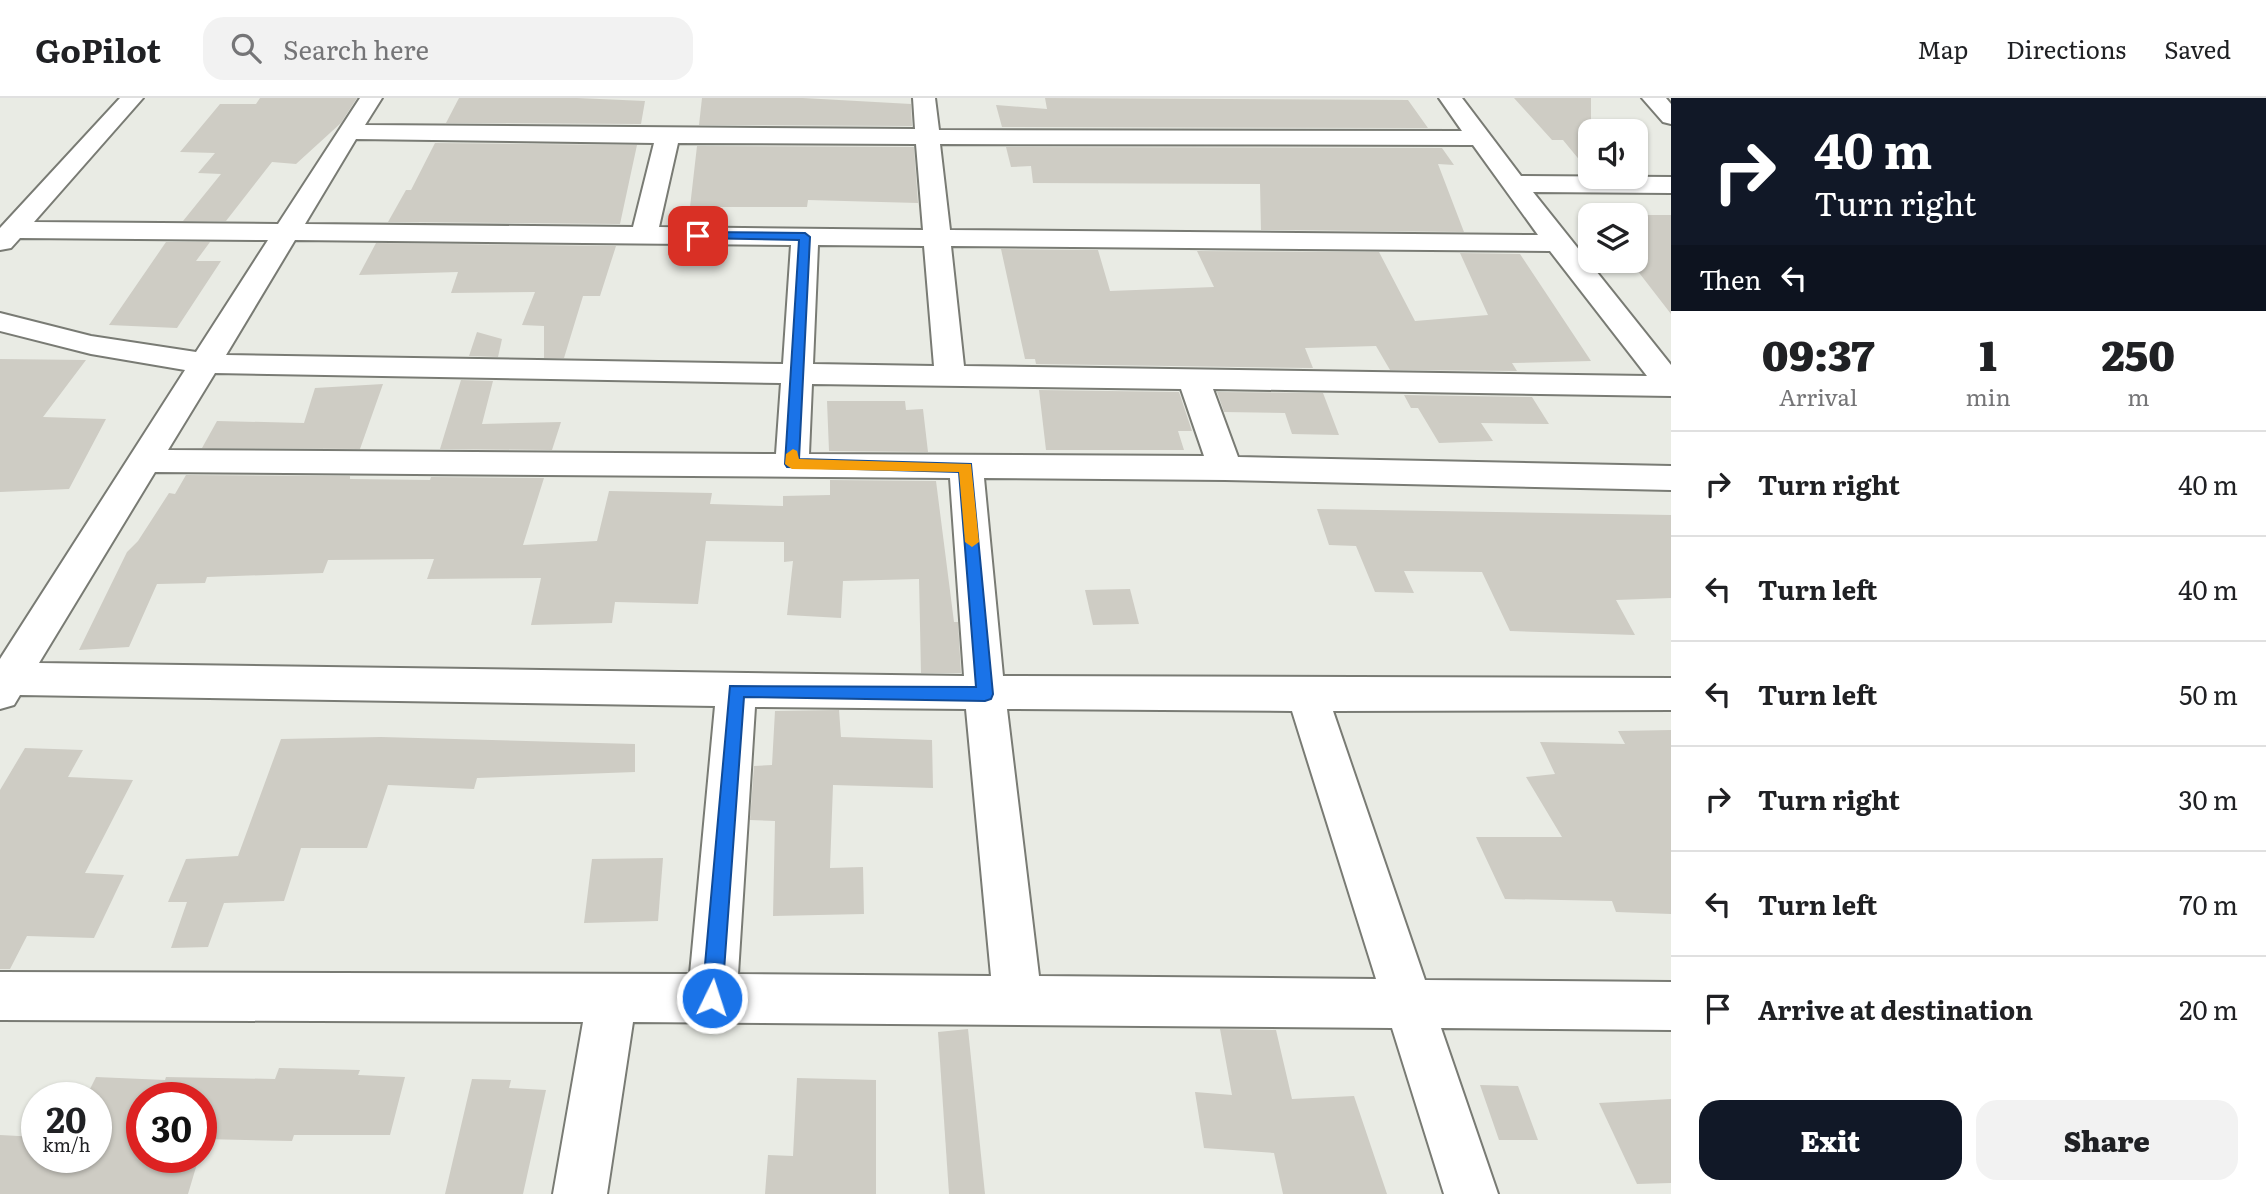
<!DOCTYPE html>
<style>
:root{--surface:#fff;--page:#f2f2f2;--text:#202124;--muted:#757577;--line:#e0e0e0;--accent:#111827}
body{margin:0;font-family:Literata,serif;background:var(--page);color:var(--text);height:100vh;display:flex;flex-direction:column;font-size:26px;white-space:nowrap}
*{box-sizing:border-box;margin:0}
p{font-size:23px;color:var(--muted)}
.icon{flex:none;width:38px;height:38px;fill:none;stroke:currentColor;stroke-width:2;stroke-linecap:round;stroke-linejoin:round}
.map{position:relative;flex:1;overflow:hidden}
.side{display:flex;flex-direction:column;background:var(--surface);width:595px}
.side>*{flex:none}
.guide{background:#111827;color:#fff;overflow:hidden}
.fabs{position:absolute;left:1578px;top:21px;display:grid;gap:14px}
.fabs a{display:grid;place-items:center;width:70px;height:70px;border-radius:14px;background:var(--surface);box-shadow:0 2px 5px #0004;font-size:35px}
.speed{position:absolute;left:21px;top:984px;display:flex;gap:14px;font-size:35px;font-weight:700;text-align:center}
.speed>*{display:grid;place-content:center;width:91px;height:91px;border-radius:50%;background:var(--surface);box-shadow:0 2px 5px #0004;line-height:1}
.speed small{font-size:18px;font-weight:400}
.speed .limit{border:10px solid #d22;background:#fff;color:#111}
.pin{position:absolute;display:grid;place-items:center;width:60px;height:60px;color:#fff;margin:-30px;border-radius:14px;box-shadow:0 4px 10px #0006}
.me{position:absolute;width:77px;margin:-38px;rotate:4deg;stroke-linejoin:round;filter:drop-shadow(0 0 5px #0008)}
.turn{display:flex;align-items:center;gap:24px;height:147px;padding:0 28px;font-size:32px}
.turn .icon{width:91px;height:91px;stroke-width:2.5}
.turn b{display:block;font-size:49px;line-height:60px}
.then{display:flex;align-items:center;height:66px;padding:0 28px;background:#0003;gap:14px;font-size:26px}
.eta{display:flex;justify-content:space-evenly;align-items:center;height:119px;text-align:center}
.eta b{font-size:42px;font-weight:800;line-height:49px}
.button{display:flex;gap:14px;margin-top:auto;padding:14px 28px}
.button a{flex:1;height:80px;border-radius:21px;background:var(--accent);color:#fff;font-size:28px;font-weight:800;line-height:80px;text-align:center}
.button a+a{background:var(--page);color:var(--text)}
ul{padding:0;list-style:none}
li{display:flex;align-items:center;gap:21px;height:105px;padding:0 28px;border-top:2px solid var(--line)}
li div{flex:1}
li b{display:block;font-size:26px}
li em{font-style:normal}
header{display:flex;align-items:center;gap:42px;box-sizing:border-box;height:98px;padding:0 35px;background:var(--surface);border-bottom:2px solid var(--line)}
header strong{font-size:33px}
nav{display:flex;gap:38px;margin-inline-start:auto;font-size:24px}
.search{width:490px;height:63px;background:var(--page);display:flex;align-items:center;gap:18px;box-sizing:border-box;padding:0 24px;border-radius:21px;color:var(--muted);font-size:26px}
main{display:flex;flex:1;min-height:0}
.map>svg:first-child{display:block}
.building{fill:#ceccc4}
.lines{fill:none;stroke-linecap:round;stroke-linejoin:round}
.minor-casing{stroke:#797b74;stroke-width:4}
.minor{fill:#fff;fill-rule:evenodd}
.route{fill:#1a73e8;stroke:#114b97;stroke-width:2}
.slow{fill:#f59e0b}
</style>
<header>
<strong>GoPilot</strong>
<div class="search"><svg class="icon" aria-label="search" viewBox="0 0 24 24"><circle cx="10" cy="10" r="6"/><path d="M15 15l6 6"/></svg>Search here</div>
<nav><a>Map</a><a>Directions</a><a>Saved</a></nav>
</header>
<main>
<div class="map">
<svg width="1671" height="1096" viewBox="0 0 1671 1096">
<rect width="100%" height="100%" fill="#e9ebe4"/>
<g class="building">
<polygon points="260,0 357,0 341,25 296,66 272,64 226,123 183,123 221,76 198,75 215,55 180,54 220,6 256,6"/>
<polygon points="459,0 577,0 645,3 641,26 446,25"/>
<polygon points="702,0 803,0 911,6 912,28 699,27"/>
<polygon points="1045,0 1408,2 1428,30 1002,29 996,7 1047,11"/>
<polygon points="1514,0 1591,0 1591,76 1563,42 1552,42"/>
<polygon points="435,45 637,47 620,126 388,124 406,92 411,92"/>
<polygon points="697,48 914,49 918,105 808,102 807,109 690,109"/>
<polygon points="1006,49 1442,50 1454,67 1438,66 1464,134 1261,132 1260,86 1033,85 1031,68 1011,69"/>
<polygon points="1636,117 1671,117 1671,216 1630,163 1636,163"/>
<polygon points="166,144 210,144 196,163 221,163 177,230 109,227"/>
<polygon points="376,145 616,148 600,198 583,198 564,260 544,260 544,228 522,227 535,194 451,195 458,174 359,177"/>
<polygon points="1001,151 1098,152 1110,193 1214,189 1197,153 1379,154 1415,223 1488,217 1460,155 1520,156 1591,263 1512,265 1517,273 1390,272 1376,248 1305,250 1313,270 1036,266 1035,261 1025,261"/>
<polygon points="477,234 502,241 498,259 469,258"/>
<polygon points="0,261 86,262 43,319 106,321 69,391 0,394"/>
<polygon points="461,282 493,283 482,326 561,324 552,352 440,351"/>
<polygon points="383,286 360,351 202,350 217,323 304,325 315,290"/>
<polygon points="1039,292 1179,294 1192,333 1178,333 1184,352 1046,352"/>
<polygon points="1217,294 1323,295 1339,337 1292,336 1285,315 1224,314"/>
<polygon points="1404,297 1532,299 1549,326 1481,325 1493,343 1439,345 1418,310 1411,310"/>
<polygon points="827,303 905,303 906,312 923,311 928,354 829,353"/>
<polygon points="186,377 350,378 350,381 430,382 431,379 544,380 523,447 597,443 609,393 712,395 710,406 783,408 783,398 830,397 830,382 936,383 954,524 958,524 961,575 921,575 919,481 843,483 841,520 787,517 793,463 784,464 784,444 706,443 698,506 615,504 612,525 531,527 541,480 427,481 434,461 328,462 323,475 207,479 205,485 157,486 129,549 79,552 127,454 138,443 169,395 175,396"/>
<polygon points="1317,411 1671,417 1671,500 1616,502 1635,537 1510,533 1482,474 1404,473 1414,495 1375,494 1356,448 1329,447"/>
<polygon points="1130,491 1139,526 1093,527 1085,492"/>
<polygon points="839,612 841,639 932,642 933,690 833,687 830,770 863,769 864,816 773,818 775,723 750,722 754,668 772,667 775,613"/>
<polygon points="1671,632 1671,816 1616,814 1612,803 1505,801 1476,739 1562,739 1526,679 1555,676 1540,644 1625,646 1618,633"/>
<polygon points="381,639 635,646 635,674 477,680 474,691 388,687 367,750 301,750 284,803 224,805 208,849 171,850 187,804 168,804 186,761 238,758 281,641"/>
<polygon points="25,650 83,652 68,679 133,682 85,775 124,777 94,840 27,838 10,871 0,871 0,692"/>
<polygon points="663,760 658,823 584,825 592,761"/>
<polygon points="968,931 985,1096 949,1096 938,934"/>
<polygon points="1220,931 1276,932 1292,1001 1354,998 1387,1096 1283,1096 1274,1055 1204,1050 1195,994 1232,997"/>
<polygon points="279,970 360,972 358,977 405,979 390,1037 294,1037 292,1043 204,1041 201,1050 201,999 142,999 142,1059 199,1059 188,1096 0,1096 0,1037 37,1039 37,1059 96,1059 96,999 86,999 96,979 165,982 166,979 275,981"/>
<polygon points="797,980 876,982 876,1096 765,1096 768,1057 793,1058"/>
<polygon points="472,981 511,982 509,990 546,992 523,1096 445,1096"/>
<polygon points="1480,987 1518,988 1538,1042 1499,1042"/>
<polygon points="1671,1001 1671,1085 1637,1086 1599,1005"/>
</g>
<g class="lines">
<g class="minor-casing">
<g id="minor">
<path d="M120,0H143L34,124L278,126L360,0H382L365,27L915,31L913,0H935L939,32L1462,33L1439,0H1462L1521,78L1671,79V95L1533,94L1671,267V298L1213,291L1238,359L1671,368V392L1225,382L984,380L1003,578L1671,580V612L1333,613L1425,882L1671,884V932L1441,930L1498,1096H1444L1392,930L633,924L607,1096H553L583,924L0,922V874L690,876L715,608L20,597L14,607L0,611V561L185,272L91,256L0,233V215L91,238L196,254L268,142L20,140L11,150L0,152V130ZM356,41L654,45L633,129L305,126ZM678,45L916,46L923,132L659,129ZM940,46L1473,47L1538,137L950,132ZM295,142L791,147L783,266L226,257ZM818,147L924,148L934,268L813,266ZM951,148L1550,153L1647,278L964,268ZM215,275L781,285L776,356L168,352ZM812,286L1181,291L1204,358L809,356ZM155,374L950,380L964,578L39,565ZM755,609L966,611L991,878L738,876ZM1007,611L1292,613L1376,881L1039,878Z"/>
<polygon points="1642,0 1666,0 1671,6 1671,26 1663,24"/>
</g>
</g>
<use href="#minor" class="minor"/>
</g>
<polygon class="route" points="698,134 805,135 810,139 799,361 971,366 993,596 991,601 985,603 744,599 722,900 720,907 712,910 705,907 702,900 730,588 976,589 959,374 787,369 785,366 799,142 694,140 692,138"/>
<polygon class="slow" points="793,351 797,353 799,361 971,366 979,444 972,449 965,444 959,374 792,371 785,366 786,356"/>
</svg>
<div class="fabs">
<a><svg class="icon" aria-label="sound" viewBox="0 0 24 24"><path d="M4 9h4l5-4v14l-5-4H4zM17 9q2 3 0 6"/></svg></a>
<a><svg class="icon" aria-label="layers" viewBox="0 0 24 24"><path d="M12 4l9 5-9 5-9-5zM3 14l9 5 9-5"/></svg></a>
</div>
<div class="speed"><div>20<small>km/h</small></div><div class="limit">30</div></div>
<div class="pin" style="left:698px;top:138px;background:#d93025"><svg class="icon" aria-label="arrive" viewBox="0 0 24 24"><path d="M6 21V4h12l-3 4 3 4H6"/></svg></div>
<svg class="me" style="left:712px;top:900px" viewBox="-20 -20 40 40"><circle r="17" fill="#1a73e8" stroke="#fff" stroke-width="3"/><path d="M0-11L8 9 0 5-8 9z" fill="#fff"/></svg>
</div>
<section class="side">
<div class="guide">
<div class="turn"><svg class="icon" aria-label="right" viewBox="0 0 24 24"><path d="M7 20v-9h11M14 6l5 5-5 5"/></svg><div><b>40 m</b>Turn right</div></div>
<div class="then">Then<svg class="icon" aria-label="left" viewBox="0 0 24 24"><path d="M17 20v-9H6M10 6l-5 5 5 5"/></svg></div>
</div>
<div class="eta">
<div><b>09:37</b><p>Arrival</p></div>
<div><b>1</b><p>min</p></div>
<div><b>250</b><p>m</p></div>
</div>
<ul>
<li><svg class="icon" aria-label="right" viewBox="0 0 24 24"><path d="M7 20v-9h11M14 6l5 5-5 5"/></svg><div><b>Turn right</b></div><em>40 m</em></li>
<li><svg class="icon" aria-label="left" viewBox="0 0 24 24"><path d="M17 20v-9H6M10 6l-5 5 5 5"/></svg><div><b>Turn left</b></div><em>40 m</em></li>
<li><svg class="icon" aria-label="left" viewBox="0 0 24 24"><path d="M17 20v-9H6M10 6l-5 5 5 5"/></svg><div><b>Turn left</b></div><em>50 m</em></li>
<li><svg class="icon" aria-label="right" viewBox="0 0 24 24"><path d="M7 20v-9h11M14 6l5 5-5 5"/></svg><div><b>Turn right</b></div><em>30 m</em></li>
<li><svg class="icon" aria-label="left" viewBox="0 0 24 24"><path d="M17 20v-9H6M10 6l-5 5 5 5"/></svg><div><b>Turn left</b></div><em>70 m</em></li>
<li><svg class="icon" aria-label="arrive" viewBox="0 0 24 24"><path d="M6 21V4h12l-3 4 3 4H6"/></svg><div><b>Arrive at destination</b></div><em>20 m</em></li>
</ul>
<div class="button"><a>Exit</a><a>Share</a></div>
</section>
</main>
